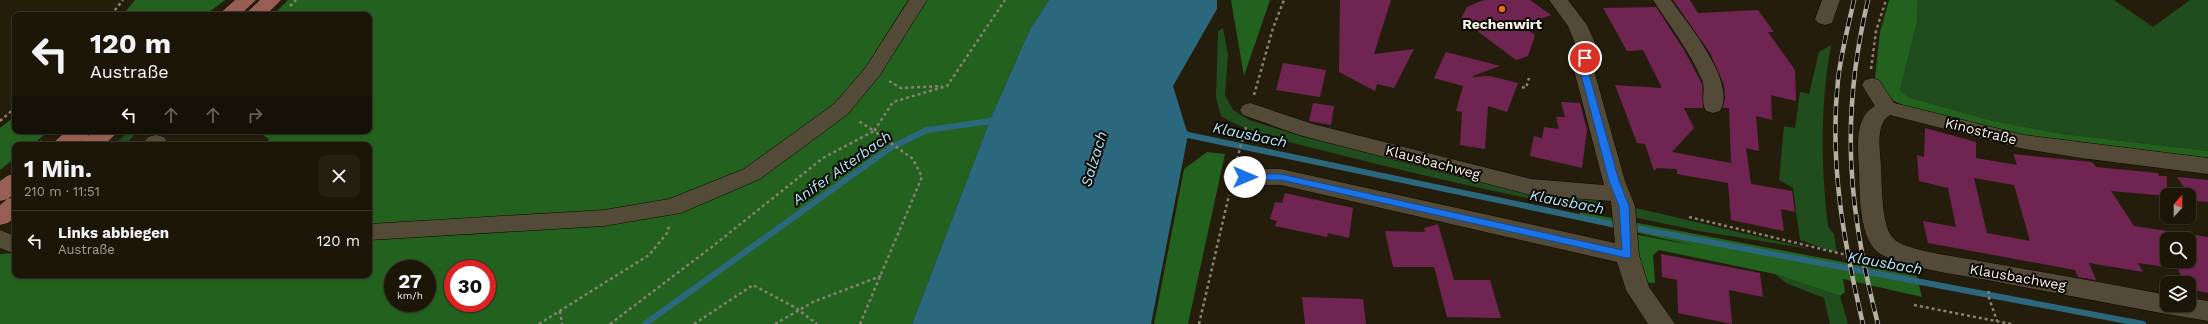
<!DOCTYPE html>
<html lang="de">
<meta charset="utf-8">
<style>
:root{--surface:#1c1609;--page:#251f12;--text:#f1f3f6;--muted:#a09f9c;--line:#3a352a}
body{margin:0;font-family:"Work Sans",sans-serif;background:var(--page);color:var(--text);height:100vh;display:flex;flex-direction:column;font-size:15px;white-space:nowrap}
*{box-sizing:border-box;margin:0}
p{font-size:13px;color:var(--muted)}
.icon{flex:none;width:22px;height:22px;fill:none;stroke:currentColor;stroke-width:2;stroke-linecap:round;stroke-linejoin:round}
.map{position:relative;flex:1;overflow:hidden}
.drawer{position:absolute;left:12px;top:142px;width:360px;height:136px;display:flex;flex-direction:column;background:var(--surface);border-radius:8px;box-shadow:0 1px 3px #0004,0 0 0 1px var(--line)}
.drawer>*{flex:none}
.hud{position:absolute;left:12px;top:12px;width:360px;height:122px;border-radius:8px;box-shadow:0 1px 3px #0004,0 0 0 1px var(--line);background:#1c1609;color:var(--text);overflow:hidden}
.needle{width:26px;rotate:21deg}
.controls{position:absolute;left:2160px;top:188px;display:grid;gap:8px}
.controls a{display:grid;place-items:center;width:36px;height:36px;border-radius:8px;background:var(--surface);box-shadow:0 1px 3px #0004,0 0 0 1px var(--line);font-size:20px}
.speed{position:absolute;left:384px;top:260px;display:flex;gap:8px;font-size:20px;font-weight:700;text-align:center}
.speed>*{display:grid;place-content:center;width:52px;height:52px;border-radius:50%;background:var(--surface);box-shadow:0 1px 3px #0004,0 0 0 1px var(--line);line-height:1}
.speed small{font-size:10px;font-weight:400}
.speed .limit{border:6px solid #d22;background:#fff;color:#111}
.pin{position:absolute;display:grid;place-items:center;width:34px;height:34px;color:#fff;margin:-17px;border:2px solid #fff;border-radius:50%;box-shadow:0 1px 4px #0007}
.me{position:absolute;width:44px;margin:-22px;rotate:90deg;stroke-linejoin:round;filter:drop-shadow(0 0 3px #0008)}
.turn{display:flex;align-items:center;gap:14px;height:84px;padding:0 12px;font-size:18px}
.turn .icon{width:52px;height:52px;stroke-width:2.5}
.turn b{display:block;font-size:28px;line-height:34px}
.lanes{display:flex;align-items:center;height:38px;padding:0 12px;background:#0003;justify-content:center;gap:20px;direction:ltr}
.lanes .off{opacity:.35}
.round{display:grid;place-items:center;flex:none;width:42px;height:42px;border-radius:8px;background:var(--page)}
.summary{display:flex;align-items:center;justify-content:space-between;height:68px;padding:0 12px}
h1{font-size:24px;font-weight:700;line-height:30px}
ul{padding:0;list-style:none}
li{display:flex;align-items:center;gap:12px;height:60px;padding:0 12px;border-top:1px solid var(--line)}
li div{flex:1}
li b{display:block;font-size:15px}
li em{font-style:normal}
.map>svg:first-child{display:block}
.green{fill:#204d1d}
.forest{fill:#22611e;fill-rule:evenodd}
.water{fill:#2b687e}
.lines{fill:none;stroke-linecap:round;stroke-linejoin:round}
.stream{stroke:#2b687e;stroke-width:6}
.building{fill:#702452;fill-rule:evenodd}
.minor-casing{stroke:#0e0700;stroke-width:1}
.major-casing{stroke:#0e0700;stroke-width:1}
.path{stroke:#888172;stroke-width:2.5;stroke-dasharray:3 3;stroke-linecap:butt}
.minor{fill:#534a38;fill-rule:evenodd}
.major{fill:#975f54;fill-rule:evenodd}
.rail-casing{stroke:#b5afa2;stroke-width:4.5}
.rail{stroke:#0b0803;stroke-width:3;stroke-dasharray:9;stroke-linecap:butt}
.route{fill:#1a73e8;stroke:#114b97}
.food-dot{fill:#e8710a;stroke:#0b0803;stroke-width:1.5}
.labels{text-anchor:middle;stroke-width:4;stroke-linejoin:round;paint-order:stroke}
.poi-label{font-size:14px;font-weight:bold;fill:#f9f3e8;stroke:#0b0803}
.street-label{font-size:14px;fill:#f9f3e8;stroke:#0b0803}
.water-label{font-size:15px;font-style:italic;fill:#b2e5f9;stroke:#0b0803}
</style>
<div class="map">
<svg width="2208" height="324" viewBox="0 0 2208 324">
<rect width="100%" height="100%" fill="#251d0c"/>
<g class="green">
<polygon points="1918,0 2114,0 2153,27 2190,0 2208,0 2208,151 2063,134 1993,121 1908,97 1900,90 1917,22"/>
<path d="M1223,28L1228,55L1225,95L1233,110L1249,120L1303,137L1600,199V213C1511,195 1421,176 1333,153C1296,143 1254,136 1221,116L1216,98L1218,31Z"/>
<path d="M1831,45C1820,108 1821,164 1828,227L1834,234L1837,253L1800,240L1793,188L1779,180L1784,126L1795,128L1800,92L1809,94L1819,52Z"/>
<polygon points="130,131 138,131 125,145 113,145"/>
<polygon points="1632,207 1811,249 1699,231 1633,217"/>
<polygon points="1775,274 1840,296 1848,324 1830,324 1824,298 1786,283"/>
</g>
<g class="forest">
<polygon points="135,0 225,0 205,15 123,15"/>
<path d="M288,0H1049L1030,29L990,120L912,324H0V254L15,253V275H369V145H265L269,139L257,131H369V15H273ZM393,269H427V303H393ZM453,269H487V303H453Z"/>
<polygon points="1231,0 1270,0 1244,76"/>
<polygon points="1889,0 1918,0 1917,22 1900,90 1908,97 1993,121 2063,134 2208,151 2208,159 2023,138 1913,110 1894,101 1881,90 1875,78 1880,32"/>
<polygon points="15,116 15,131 49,131 32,145 15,145 15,158 0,170 0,128"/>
<polygon points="1207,152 1225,154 1188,324 1154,324 1184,169"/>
<polygon points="1580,212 1917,276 1922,297 1843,279 1845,292 1840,296 1775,274 1659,250 1653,255 1655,283 1639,282 1633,234 1697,246 1579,220"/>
</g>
<polygon class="water" points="1049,0 1217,0 1217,9 1173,86 1188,135 1151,324 912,324 990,120 1030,29"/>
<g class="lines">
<g class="stream">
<polyline points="1182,131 1188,135 1621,226"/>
<polyline points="1630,227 2143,324"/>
<polyline points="645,324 890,148 927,130 998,120"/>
</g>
</g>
<g class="building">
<polygon points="1340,0 1391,0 1374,54 1414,49 1394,88 1377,84 1375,91 1339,72"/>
<polygon points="1484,0 1530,0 1551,15 1523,26 1535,35 1528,56 1516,60 1461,19 1467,7"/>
<polygon points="1673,0 1690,0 1698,13 1758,10 1774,32 1768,32 1795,70 1796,101 1771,95 1772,120 1756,116 1759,151 1746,148 1751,184 1792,191 1795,212 1781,209 1784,231 1731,220 1728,183 1677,174 1677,169 1657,168 1654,171 1645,144 1637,143 1615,85 1662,88 1643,50 1627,51 1603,8 1656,7 1684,50 1702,84 1703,108 1684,108 1694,128 1672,152 1731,163 1729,108 1722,108 1725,99 1724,85 1710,53"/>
<polygon points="1446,52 1500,66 1473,76 1473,77 1490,76 1518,83 1507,112 1488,106 1485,149 1460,145 1462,112 1456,111 1463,86 1434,78"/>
<polygon points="1283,63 1326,70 1320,97 1276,90"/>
<polygon points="1561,102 1580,103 1587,130 1582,168 1530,156 1534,136 1542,138 1544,127 1559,129 1556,117 1565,117"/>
<polygon points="1313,103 1334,106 1331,125 1309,121"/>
<path d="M1925,128L1976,142V158L2017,165L2013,154L2092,162L2096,167L2158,173L2159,176H2167V196L2111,191L2134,226L2208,237V293L2189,289V283H2184L2178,269L2138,263L2143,272L2089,263L2096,280L2078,277L2075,270L1928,243L1923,221L1956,227L1948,188L1919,181L1917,155L1924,157ZM1974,178L2014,185L2030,241L1987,233ZM2167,239H2189V261H2167Z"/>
<polygon points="2177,177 2208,180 2208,202 2193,201"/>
<polygon points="1285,193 1353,208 1349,238 1328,233 1327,237 1275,226 1277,221 1270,219 1275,202 1282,203"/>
<polygon points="1438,224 1454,280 1490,280 1501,318 1447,317 1434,267 1393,267 1385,231 1425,232 1424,228"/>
<polygon points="1661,254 1760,273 1763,297 1729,290 1732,324 1678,313 1677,280 1662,277"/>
<polygon points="1302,297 1363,299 1366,324 1305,324"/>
</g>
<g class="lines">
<g class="minor-casing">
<g id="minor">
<polygon points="909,0 927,0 880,75 848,114 760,179 681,213 604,226 369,240 369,224 604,210 669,199 744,169 834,104 866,67"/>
<polygon points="1549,0 1568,0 1587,25 1595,43 1595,74 1625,181 1635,206 1639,255 1649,287 1675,324 1648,324 1626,290 1617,262 1281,185 1233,185 1225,182 1222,177 1225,172 1233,169 1281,169 1615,243 1611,201 1531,195 1299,135 1243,115 1240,110 1243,105 1250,103 1313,124 1531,179 1604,185 1575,74 1575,43 1568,26"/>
<path d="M1653,0H1671C1687,23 1738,83 1720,111L1713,113L1706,111C1700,101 1706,90 1702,80C1690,52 1670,26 1653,0Z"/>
<polygon points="1822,0 1840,0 1832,23 1825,25 1818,23 1815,19"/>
<path d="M1872,78L1879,80L1894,103L2024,135L2208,158V174L2081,158L2024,149L1890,115C1875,124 1880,151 1881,166C1882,183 1881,228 1894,239C1906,251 1961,257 1979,261C2042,272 2104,283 2167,295V305H2189V298L2208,301V321C2134,309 2061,294 1987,280C1960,275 1900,267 1879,253C1858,238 1860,191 1859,169C1858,148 1854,117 1875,106L1862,85L1865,80Z"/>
<polygon points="156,135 164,137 167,142 165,145 142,145 148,137"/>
<polygon points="0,230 15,236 15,254 0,248"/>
</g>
</g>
<g class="major-casing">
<g id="major">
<polygon points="235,0 256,0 240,15 218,15"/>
<polygon points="260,0 281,0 266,15 244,15"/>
<polygon points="66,131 91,131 88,136 94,131 119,131 104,145 79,145 82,140 76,145 51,145"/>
<polygon points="15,173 15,193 8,199 0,201 0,181 7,176"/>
<polygon points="15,197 15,217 8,223 0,225 0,205 7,199"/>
</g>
</g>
<g class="path">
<polyline points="290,6 296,0"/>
<polyline points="111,15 123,0"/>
<polyline points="1871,69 1876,31 1886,0"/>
<polyline points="889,81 901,88 942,86"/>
<polyline points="1522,87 1526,88 1529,78"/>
<polyline points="1254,95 1273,28 1284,0"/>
<polyline points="0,121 15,108"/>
<polyline points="36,145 41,141"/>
<polyline points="1237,159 1246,127"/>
<polyline points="1689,217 1871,261"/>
<polyline points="1989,291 1988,295 1997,321"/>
<polyline points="1914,305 2011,324"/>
<polyline points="560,311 562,324"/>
<polyline points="539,324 649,255 668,232 669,226"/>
<polyline points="610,324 713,246 823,158 874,131 857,120"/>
<polyline points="694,324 753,285 796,308 817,324"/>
<polyline points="775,324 813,302 881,276"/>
<polyline points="860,324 922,177 913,159 874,131 893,102 947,86 1005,0"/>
<polyline points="1199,324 1229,195"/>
</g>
<use href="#minor" class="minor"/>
<use href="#major" class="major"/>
<g class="rail-casing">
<g id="rail">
<path d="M1854,0C1848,27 1841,53 1838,80C1829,163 1844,244 1863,324"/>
<path d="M1868,0C1840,117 1848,209 1878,324"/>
</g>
</g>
<use href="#rail" class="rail"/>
</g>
<polygon class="route" points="1582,56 1589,58 1589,74 1619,181 1629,206 1631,257 1627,258 1281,180 1245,180 1240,177 1245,174 1281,174 1622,250 1619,206 1609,181 1581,74"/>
<circle class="food-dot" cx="1502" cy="9" r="4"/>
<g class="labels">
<g class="poi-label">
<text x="1502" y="29">Rechenwirt</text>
</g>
<g class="street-label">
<text transform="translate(1981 131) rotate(14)" y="5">Kinostraße</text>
<text transform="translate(1433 162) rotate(15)" y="5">Klausbachweg</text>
<text transform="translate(2018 277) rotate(10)" y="5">Klausbachweg</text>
</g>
<g class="water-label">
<text transform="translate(1250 135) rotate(12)" y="5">Klausbach</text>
<text transform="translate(1094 159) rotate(-73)" y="5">Salzach</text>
<text transform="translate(842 168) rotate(-35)" y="5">Anifer Alterbach</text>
<text transform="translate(1567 202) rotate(11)" y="5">Klausbach</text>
<text transform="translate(1885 263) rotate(10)" y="5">Klausbach</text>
</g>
</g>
</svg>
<div class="controls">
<a><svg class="needle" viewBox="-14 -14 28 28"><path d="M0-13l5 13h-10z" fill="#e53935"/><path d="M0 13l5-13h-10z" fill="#a09f9c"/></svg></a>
<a><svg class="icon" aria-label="search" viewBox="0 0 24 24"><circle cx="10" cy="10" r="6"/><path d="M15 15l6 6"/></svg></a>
<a><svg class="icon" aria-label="layers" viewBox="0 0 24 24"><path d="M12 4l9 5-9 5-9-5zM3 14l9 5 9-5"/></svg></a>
</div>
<div class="speed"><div>27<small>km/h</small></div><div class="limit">30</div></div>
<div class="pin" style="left:1585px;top:58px;background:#d93025"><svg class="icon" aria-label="arrive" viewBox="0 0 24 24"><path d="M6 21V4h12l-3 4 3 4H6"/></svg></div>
<svg class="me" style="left:1245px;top:177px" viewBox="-20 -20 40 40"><circle r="19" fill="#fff"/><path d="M0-13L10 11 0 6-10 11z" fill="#1a73e8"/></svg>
<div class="hud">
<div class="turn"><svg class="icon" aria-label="left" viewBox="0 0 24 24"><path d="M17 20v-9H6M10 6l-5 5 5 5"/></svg><div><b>120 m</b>Austraße</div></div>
<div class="lanes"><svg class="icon" aria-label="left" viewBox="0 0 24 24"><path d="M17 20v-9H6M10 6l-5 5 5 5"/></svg><svg class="icon off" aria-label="ahead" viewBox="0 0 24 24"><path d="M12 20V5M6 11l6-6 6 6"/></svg><svg class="icon off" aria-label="ahead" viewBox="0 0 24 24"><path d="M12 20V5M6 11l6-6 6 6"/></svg><svg class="icon off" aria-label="right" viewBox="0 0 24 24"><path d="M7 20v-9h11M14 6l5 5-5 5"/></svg></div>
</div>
<section class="drawer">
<div class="summary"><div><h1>1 Min.</h1><p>210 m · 11:51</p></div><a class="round"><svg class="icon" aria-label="close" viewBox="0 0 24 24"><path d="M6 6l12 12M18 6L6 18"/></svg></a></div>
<ul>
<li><svg class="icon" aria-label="left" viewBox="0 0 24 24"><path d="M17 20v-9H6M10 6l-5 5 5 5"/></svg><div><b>Links abbiegen</b><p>Austraße</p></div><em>120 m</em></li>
</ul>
</section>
</div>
